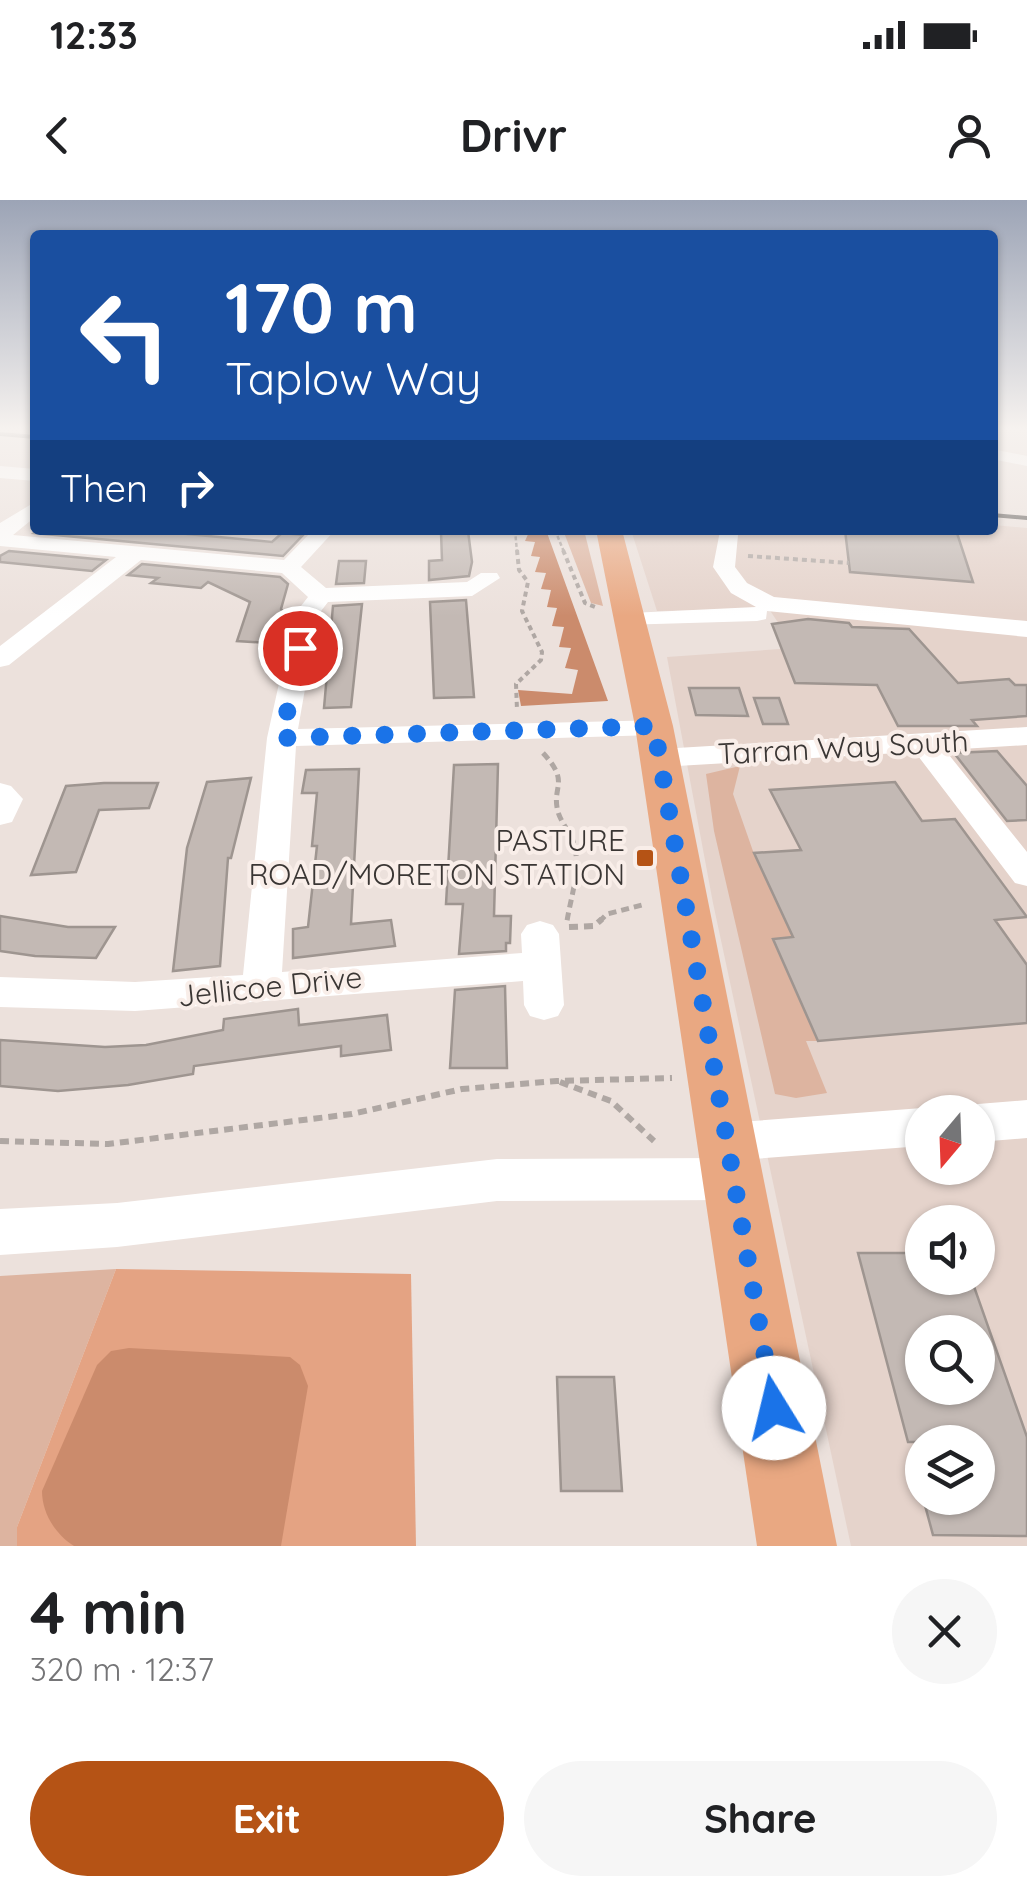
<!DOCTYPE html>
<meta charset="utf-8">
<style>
:root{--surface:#fff;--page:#f6f6f6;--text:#202124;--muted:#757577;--accent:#b55315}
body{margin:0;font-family:Quicksand,sans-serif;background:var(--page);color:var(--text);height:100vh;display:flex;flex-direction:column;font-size:38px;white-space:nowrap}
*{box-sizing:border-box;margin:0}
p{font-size:32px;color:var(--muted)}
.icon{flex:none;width:55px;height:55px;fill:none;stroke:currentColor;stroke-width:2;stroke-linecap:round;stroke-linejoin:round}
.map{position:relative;height:1346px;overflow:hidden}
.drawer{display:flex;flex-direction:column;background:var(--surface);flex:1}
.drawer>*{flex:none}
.top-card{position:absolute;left:30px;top:30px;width:968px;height:305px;border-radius:10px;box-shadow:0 2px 8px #0004;background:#1a4fa0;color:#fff;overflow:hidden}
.needle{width:65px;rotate:199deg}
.controls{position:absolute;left:905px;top:895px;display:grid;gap:20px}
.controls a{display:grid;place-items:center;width:90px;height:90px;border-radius:50%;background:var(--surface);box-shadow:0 2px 8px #0004;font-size:50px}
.pin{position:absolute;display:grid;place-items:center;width:85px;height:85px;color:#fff;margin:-42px;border:5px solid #fff;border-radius:50%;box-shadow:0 2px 10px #0007}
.me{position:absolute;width:110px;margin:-55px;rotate:351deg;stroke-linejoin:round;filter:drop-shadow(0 0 8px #0008)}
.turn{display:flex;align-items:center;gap:35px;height:210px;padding:0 30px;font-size:45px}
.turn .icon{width:130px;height:130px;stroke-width:2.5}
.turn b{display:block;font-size:70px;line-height:85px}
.then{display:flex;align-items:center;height:95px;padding:0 30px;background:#0003;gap:20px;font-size:38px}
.round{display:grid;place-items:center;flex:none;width:105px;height:105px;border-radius:52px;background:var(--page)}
.overview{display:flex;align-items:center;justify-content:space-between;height:170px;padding:0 30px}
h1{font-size:60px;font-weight:700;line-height:75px}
.primary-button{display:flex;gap:20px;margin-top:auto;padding:20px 30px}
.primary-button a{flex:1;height:115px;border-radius:60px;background:var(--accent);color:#fff;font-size:40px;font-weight:700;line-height:115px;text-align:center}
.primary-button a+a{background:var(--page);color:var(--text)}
.status{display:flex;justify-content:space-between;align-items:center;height:70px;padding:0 50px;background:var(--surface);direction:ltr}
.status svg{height:28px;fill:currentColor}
header{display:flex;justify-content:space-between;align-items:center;height:130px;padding:0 30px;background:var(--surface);font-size:45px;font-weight:700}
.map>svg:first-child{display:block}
.built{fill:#e5d3cb;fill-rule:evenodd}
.green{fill:#ddb4a0}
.forest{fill:#e4a383}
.water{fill:#cb8b6c}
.building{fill:#c3b9b4;stroke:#9e9590;stroke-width:2.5;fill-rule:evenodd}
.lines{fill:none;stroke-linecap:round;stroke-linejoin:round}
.path-far3{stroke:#afa7a3;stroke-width:2.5;stroke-dasharray:4 2.5;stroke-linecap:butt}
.path-far2{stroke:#afa7a3;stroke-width:4;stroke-dasharray:5 4;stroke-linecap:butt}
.path-far1{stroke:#afa7a3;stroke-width:5;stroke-dasharray:8 5;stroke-linecap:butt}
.path{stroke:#afa7a3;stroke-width:6;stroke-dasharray:9 6;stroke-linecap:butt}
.minor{fill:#fff;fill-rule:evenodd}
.major{fill:#e9a882;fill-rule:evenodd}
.rail{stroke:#5b5653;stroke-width:4}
.route{stroke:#1a73e8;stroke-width:18;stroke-dasharray:0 32.4}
.poi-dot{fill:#b55315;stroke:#f9eee9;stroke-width:4}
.labels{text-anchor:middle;stroke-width:8;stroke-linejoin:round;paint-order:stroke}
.street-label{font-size:30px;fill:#3a3634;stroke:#f9eee9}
.poi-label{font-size:30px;fill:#3a3634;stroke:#f9eee9;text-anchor:end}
</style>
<div class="status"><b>12:33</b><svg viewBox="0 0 49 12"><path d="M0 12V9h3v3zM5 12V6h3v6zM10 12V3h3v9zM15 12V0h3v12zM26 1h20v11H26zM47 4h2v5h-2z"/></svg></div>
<header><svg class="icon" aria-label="back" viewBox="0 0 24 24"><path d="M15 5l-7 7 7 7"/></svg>Drivr<svg class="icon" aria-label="person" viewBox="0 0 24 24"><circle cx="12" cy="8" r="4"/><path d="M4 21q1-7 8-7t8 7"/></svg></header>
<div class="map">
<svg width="1027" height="1346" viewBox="0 0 1027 1346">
<rect width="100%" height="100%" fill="#ece1dc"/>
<path class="built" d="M993,325L1027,328V1346H851L713,703L667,457L795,448L769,409L657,411L631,330H992ZM922,912H978V968H922ZM922,1022H978V1078H922ZM922,1132H978V1188H922ZM922,1242H978V1298H922Z"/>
<g class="green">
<polygon points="563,330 584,330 603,406 591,403"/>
<polygon points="740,566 733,594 754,654 793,737 774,740 818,841 806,841 827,893 796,898 775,894 714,631 706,574"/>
<polygon points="116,1069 17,1327 17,1346 0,1346 0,1076"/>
</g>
<polygon class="forest" points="116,1069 411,1074 416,1346 17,1346 17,1327"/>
<g class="water">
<polygon points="530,330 546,330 608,501 521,506 518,490 572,494 578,470 565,468 571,448 559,447 564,427 552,426 557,408 547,407 551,390 541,389 546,373 535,372 540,357 531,356 535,342 525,341"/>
<path d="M129,1148L290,1157L300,1165L308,1186L281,1346H74C55,1334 42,1313 42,1291L97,1165L111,1151Z"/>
</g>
<g class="building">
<polygon points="38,330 145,330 272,342 282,333 303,335 283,356 34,333"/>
<polygon points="845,330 956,330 973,382 850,372"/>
<polygon points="468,331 472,362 469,376 429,380 429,361 442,360 441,332"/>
<polygon points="9,351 106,360 92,371 0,362 0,356"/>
<polygon points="339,361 366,361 364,383 336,384"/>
<polygon points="142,364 280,377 288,384 281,409 286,415 268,443 237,441 250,402 208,382 201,388 151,383 158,378 128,375"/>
<polygon points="466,400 474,497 434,498 430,402"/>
<polygon points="362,404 351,507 324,508 333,406"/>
<polygon points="808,419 849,423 852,427 909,429 958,483 1009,479 1015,485 1027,485 1027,516 972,520 977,526 898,526 877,485 795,483 772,424"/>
<polygon points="689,488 739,488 748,516 696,515"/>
<polygon points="754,498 779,498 788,524 763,524"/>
<polygon points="997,551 1027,586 1027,620 1007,621 954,553"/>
<polygon points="498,564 494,716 511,716 510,743 506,743 506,751 459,754 463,704 446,704 454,565"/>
<polygon points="359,569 351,724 391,720 395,746 293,758 293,729 308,727 317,646 312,646 317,593 302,593 306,570"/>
<polygon points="251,578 231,658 228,658 220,766 173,771 187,648 207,582"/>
<polygon points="895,582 922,621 955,619 1027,717 995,720 1027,765 1027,823 818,841 773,739 793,737 754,653 801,650 770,590"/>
<polygon points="104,583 158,583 149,608 99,610 76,672 31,675 66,586"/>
<polygon points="0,716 68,727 115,727 96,758 35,756 0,751"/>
<polygon points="505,786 507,868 450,868 455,790"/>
<polygon points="298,809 299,825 387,815 391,850 341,856 341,846 259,857 194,866 193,874 128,885 58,891 0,886 0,840 105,847 146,845 223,830 224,819"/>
<path d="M858,1053H922V1078H971L1027,1237V1336L933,1335L923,1298H978V1242H908ZM922,1132H978V1188H922Z"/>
<polygon points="557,1177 614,1177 622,1291 561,1291"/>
</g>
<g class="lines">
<g class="path-far3">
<polyline points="515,330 517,352"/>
<polyline points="555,330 564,352"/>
</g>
<g class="path-far2">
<polyline points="517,350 519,370 528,382 522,411 542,452 541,460 516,484 517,510"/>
<polyline points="563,350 585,403 595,407"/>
<polyline points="748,356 849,363"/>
</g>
<g class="path-far1">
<path d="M543,553C571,583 551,586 558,612C561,622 569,631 573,641C582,666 571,696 567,721"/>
<polyline points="599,722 607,714 646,704"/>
</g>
<g class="path">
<polyline points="569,727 594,726 602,719"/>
<polyline points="560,882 611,901 654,941"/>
<polyline points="0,941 108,944 352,914 462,889 557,881 672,878"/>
</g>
<g class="minor">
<polygon points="992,249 1027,256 1027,266 992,259"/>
<polygon points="0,266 35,269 35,281 0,278"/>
<polygon points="35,302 35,317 13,335 284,360 313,330 335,330 301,367 326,388 467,382 481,373 497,373 500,378 472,396 328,402 318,415 298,529 664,520 668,526 664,532 654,535 296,546 282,772 522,753 521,734 527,725 540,721 553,725 559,734 564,805 558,816 544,820 530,816 524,805 523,781 135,811 0,807 0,777 135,782 243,775 267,538 294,415 308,397 282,373 141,360 9,465 0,467 0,446 116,357 0,346 0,323"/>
<polygon points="732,330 738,335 735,367 747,383 774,397 1027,421 1027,437 767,411 766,419 757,421 621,425 618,420 621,415 630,413 756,407 731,393 713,367 720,331"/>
<polygon points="1027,527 1027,545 945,550 1027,652 1027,686 1015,683 915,552 660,567 649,564 645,558 649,552 660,549"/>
<polygon points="0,583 11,586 23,599 12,622 0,625"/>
<polygon points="1027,900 1027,938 978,942 978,912 961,912 978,904"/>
<polygon points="922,908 935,912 922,912 922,946 740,960 751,964 758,979 751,994 734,1000 497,1001 117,1047 0,1055 0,1009 117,1003 497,959 718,958 711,956 704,942 711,928 727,923"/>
</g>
<polygon class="major" points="596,330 622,330 673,526 837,1346 757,1346 635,526"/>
<g class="rail">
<polyline points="0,234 35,237"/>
<polyline points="992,315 1027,318"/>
</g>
</g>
<linearGradient id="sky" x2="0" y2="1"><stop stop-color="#9ca4b6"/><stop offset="0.55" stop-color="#f6f2ef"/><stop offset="1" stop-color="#f6f2ef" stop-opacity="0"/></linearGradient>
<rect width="1027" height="416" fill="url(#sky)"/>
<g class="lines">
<polyline class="route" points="300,448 282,538 654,526 774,1208"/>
</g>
<rect class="poi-dot" x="635" y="648" width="20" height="20" rx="5"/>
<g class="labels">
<g class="street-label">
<text transform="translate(843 548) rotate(-3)" y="10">Tarran Way South</text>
<text transform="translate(270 787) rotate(-6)" y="10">Jellicoe Drive</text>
</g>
<g class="poi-label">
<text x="625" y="651">PASTURE<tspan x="625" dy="34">ROAD/MORETON STATION</tspan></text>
</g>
</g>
</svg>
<div class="controls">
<a><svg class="needle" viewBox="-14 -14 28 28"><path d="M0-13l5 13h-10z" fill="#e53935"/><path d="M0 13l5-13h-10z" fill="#757577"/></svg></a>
<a><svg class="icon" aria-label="sound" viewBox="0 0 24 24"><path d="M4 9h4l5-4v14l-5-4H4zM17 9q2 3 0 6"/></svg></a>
<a><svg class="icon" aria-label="search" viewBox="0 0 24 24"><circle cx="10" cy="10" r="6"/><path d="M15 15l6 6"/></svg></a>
<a><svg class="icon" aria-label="layers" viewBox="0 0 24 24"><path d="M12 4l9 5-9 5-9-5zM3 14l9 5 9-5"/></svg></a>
</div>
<div class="pin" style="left:300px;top:448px;background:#d93025"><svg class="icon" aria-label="arrive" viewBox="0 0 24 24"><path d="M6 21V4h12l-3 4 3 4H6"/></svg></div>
<svg class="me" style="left:774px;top:1208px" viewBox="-20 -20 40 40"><circle r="19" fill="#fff"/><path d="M0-13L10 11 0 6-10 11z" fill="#1a73e8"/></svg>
<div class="top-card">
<div class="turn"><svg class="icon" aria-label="left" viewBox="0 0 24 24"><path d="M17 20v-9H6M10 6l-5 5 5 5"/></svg><div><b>170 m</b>Taplow Way</div></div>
<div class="then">Then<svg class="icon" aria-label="right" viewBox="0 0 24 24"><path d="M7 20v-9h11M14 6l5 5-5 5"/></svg></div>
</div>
</div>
<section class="drawer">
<div class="overview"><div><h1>4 min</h1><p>320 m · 12:37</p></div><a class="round"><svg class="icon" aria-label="close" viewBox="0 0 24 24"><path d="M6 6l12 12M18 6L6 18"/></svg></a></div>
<div class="primary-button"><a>Exit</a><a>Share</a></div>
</section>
